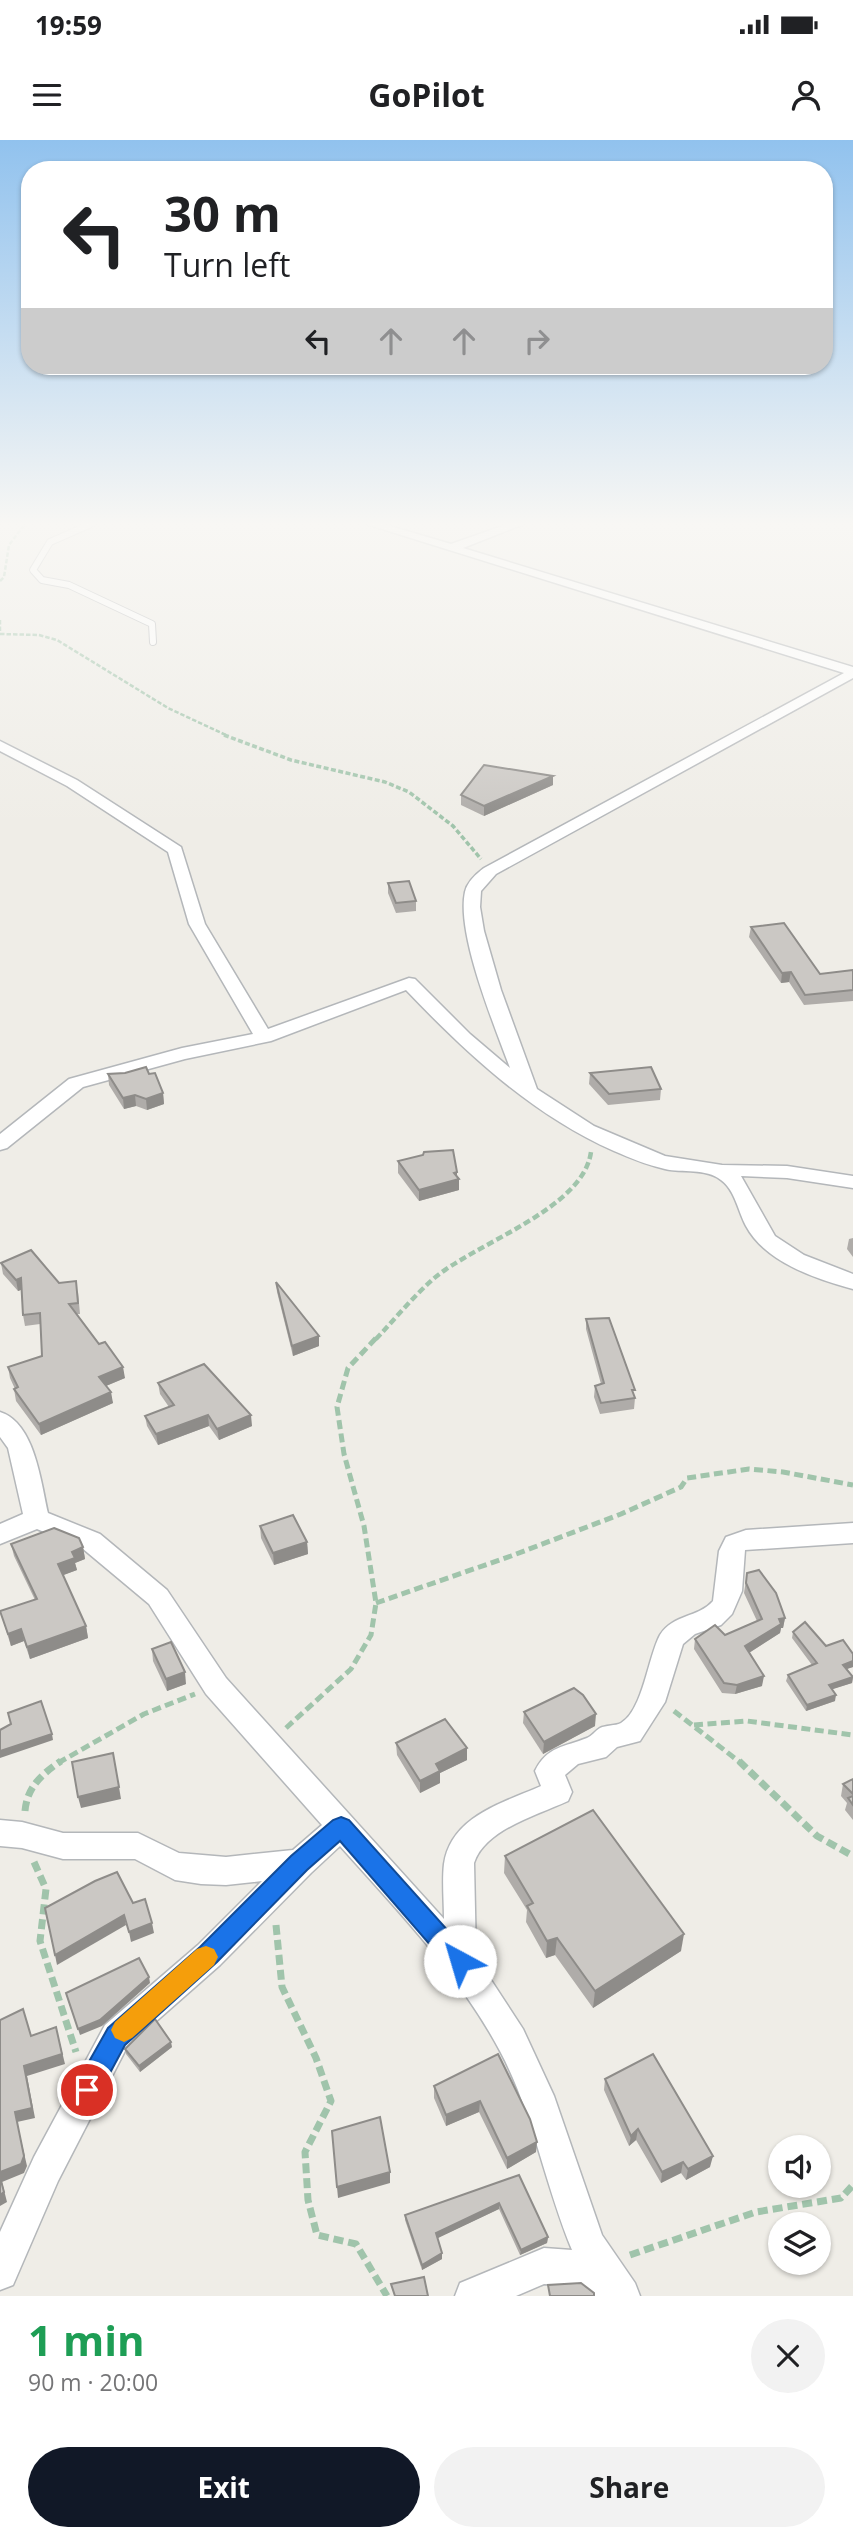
<!DOCTYPE html>
<meta charset="utf-8">
<style>
:root{--surface:#fff;--page:#f2f2f2;--text:#202124;--muted:#757577;--accent:#111827}
body{margin:0;font-family:"Open Sans",sans-serif;background:var(--page);color:var(--text);height:100vh;display:flex;flex-direction:column;font-size:26px;white-space:nowrap}
*{box-sizing:border-box;margin:0}
p{font-size:23px;color:var(--muted)}
.icon{flex:none;width:38px;height:38px;fill:none;stroke:currentColor;stroke-width:2;stroke-linecap:round;stroke-linejoin:round}
.map{position:relative;height:2156px;overflow:hidden}
.details{display:flex;flex-direction:column;background:var(--surface);flex:1}
.details>*{flex:none}
.guide{position:absolute;left:21px;top:21px;width:812px;height:214px;border-radius:28px;box-shadow:0 2px 5px #0004;background:#fff;color:var(--text);overflow:hidden}
.fabs{position:absolute;left:768px;top:1995px;display:grid;gap:14px}
.fabs a{display:grid;place-items:center;width:63px;height:63px;border-radius:50%;background:var(--surface);box-shadow:0 2px 5px #0004;font-size:35px}
.pin{position:absolute;display:grid;place-items:center;width:60px;height:60px;color:#fff;margin:-30px;border:4px solid #fff;border-radius:50%;box-shadow:0 2px 7px #0007}
.me{position:absolute;width:77px;margin:-38px;rotate:321deg;stroke-linejoin:round;filter:drop-shadow(0 0 5px #0008)}
.turn{display:flex;align-items:center;gap:24px;height:147px;padding:0 28px;font-size:32px}
.turn .icon{width:91px;height:91px;stroke-width:2.5}
.turn b{display:block;font-size:49px;line-height:60px}
.lanes{display:flex;align-items:center;height:66px;padding:0 28px;background:#0003;justify-content:center;gap:35px;direction:ltr}
.lanes .off{opacity:.35}
.round{display:grid;place-items:center;flex:none;width:74px;height:74px;border-radius:37px;background:var(--page)}
.overview{display:flex;align-items:center;justify-content:space-between;height:119px;padding:0 28px}
h1{font-size:42px;font-weight:700;line-height:52px;color:#1e9e55}
.primary-button{display:flex;gap:14px;margin-top:auto;padding:14px 28px}
.primary-button a{flex:1;height:80px;border-radius:42px;background:var(--accent);color:#fff;font-size:28px;font-weight:700;line-height:80px;text-align:center}
.primary-button a+a{background:var(--page);color:var(--text)}
.status{display:flex;justify-content:space-between;align-items:center;height:49px;padding:0 35px;background:var(--surface);direction:ltr}
.status svg{height:19px;fill:currentColor}
header{display:flex;justify-content:space-between;align-items:center;height:91px;padding:0 28px;background:var(--surface);font-size:32px;font-weight:700}
.map>svg:first-child{display:block}
.lines{fill:none;stroke-linecap:round;stroke-linejoin:round}
.service-casing{stroke:#b4b7ba;stroke-width:8}
.minor-casing{stroke:#b4b7ba;stroke-width:3}
.path-far4{stroke:#a0c4ab;stroke-width:2.5;stroke-dasharray:4.5 2;stroke-linecap:butt}
.path-far3{stroke:#a0c4ab;stroke-width:3.5;stroke-dasharray:5 2.5;stroke-linecap:butt}
.path-far2{stroke:#a0c4ab;stroke-width:4.5;stroke-dasharray:7 3.5;stroke-linecap:butt}
.path-far1{stroke:#a0c4ab;stroke-width:5;stroke-dasharray:9 4.5;stroke-linecap:butt}
.path{stroke:#a0c4ab;stroke-width:7;stroke-dasharray:10 5;stroke-linecap:butt}
.service{stroke:#fff;stroke-width:6}
.minor{fill:#fff;fill-rule:evenodd}
.wall{fill:#afaca9}
.shaded-wall{fill:#8e8c89}
.building{fill:#cbc8c4;stroke:#8e8c89;stroke-width:2}
.route{fill:#1a73e8;stroke:#114b97;stroke-width:2}
.slow{fill:#f59e0b}
</style>
<div class="status"><b>19:59</b><svg viewBox="0 0 49 12"><path d="M0 12V9h3v3zM5 12V6h3v6zM10 12V3h3v9zM15 12V0h3v12zM26 1h20v11H26zM47 4h2v5h-2z"/></svg></div>
<header><svg class="icon" aria-label="menu" viewBox="0 0 24 24"><path d="M4 6h16M4 12h16M4 18h16"/></svg>GoPilot<svg class="icon" aria-label="person" viewBox="0 0 24 24"><circle cx="12" cy="8" r="4"/><path d="M4 21q1-7 8-7t8 7"/></svg></header>
<div class="map">
<svg width="853" height="2156" viewBox="0 0 853 2156">
<rect width="100%" height="100%" fill="#efede7"/>
<g class="lines">
<g class="service-casing">
<polyline id="service" points="91,384 50,402 33,430 42,440 69,445 152,484 153,502"/>
</g>
<g class="minor-casing">
<g id="minor">
<path d="M366,384H383L451,404L508,384H524L463,408L853,527V538L496,734L481,751L480,767L484,791L501,850L537,949L594,986L665,1016L722,1025L787,1026L853,1036V1048L787,1038L741,1036L775,1096L804,1115L853,1134V1149C816,1139 765,1122 746,1086C738,1071 735,1050 721,1040C706,1028 682,1033 665,1029C647,1025 630,1018 614,1011C533,975 467,914 406,850L271,901L185,919L83,947L7,1008L0,1010V994L69,939L182,908L253,894L189,784L168,712L67,646L0,611V601L77,640L181,707L205,784L268,889L409,838L415,839L470,894L510,928C495,887 456,794 465,752C467,742 476,734 484,728L844,533Z"/>
<path d="M0,1272C35,1283 41,1343 48,1373L100,1394L167,1450L226,1538L444,1779C444,1761 442,1741 444,1724C451,1676 503,1663 541,1646L535,1631C547,1606 565,1607 587,1598C592,1596 595,1591 600,1588C606,1585 615,1586 621,1583C643,1570 648,1517 660,1495C673,1474 698,1478 713,1461L719,1411L726,1397L746,1390L853,1383V1403L745,1410L742,1451L732,1474L721,1485L695,1494L683,1504L665,1562L640,1601L617,1607L606,1617L578,1624L565,1635L572,1652L568,1661C538,1675 485,1689 474,1723L476,1817L523,1889L554,1956L602,2095L635,2143L640,2156H591L581,2146L544,2144L516,2156H455L460,2143L544,2108L572,2110C545,2045 533,1973 500,1911C459,1834 398,1771 340,1706L311,1733L220,1825L127,1907L58,2041L13,2145L0,2150V2092L34,2017L105,1885L198,1805L262,1741L226,1745L201,1744L175,1740L135,1719H63L22,1708L0,1706V1680L22,1682L63,1693H138L179,1713L226,1717L293,1710L322,1685L206,1554L149,1464L82,1408L37,1389L0,1404V1384L23,1374L8,1308L0,1297Z"/>
</g>
</g>
<g class="path-far4">
<polyline points="0,441 4,437 9,405 25,384"/>
<polyline points="0,480 0,491"/>
<polyline points="0,494 39,495 57,500 168,568 228,596"/>
</g>
<polyline class="path-far3" points="224,595 291,620 385,642 409,652 453,686 481,719"/>
<path class="path-far2" d="M376,1199C394,1180 412,1158 432,1140C474,1103 583,1070 591,1012"/>
<g class="path-far1">
<polyline points="376,1463 511,1416 621,1374 681,1347 687,1338 749,1329 783,1332 853,1345"/>
<polyline points="674,1571 741,1623"/>
<polyline points="694,1585 747,1581 853,1595"/>
<polyline points="286,1588 351,1529 371,1495 376,1463 364,1386 344,1314 337,1267 348,1228 377,1197"/>
<polyline points="58,1623 144,1574 195,1554"/>
</g>
<g class="path">
<polyline points="739,1621 817,1696 853,1716"/>
<path d="M25,1671C27,1647 42,1634 61,1621"/>
<polyline points="34,1722 46,1749 40,1801 76,1912"/>
<polyline points="276,1785 282,1847 316,1918 331,1961 305,2012 308,2060 317,2095 356,2104 387,2156"/>
<polyline points="630,2115 756,2072 841,2058 853,2045"/>
</g>
<use href="#service" class="service"/>
<use href="#minor" class="minor"/>
</g>
<g class="wall">
<polygon points="553,645 484,676 461,665 461,655"/>
<polygon points="388,743 416,761 416,771 396,773 388,753"/>
<polygon points="751,787 820,834 853,830 853,861 804,865 789,842 781,843 749,797"/>
<polygon points="590,933 661,949 660,960 608,965 589,944"/>
<polygon points="108,934 149,934 163,953 164,964 147,970 136,966 124,969 109,945"/>
<polygon points="398,1021 457,1032 457,1037 459,1039 459,1050 419,1061 398,1033"/>
<polygon points="853,1098 853,1117 847,1109 849,1099"/>
<polygon points="1,1123 59,1143 78,1152 80,1174 77,1174 125,1238 106,1246 113,1263 41,1295 16,1261 14,1249 15,1249 10,1238 8,1227 42,1216 40,1184 25,1186 23,1175 21,1150 18,1151 3,1134"/>
<polygon points="276,1142 319,1206 293,1216 277,1152"/>
<polygon points="586,1179 635,1258 634,1269 600,1274 594,1257 595,1246 601,1244 586,1189"/>
<polygon points="158,1243 252,1286 219,1300 209,1286 158,1305 147,1286 145,1276 169,1267 160,1254"/>
<polygon points="260,1386 307,1402 308,1414 274,1425 261,1398"/>
<polygon points="11,1404 83,1407 85,1419 75,1423 77,1430 63,1435 86,1486 88,1498 30,1519 24,1501 11,1506 0,1471 35,1460 14,1416"/>
<polygon points="747,1433 785,1478 783,1488 781,1488 780,1493 749,1513 762,1546 735,1554 722,1553 694,1509 695,1499 725,1495 757,1481 744,1453"/>
<polygon points="793,1492 826,1506 853,1514 853,1527 846,1529 853,1537 852,1543 832,1549 835,1561 806,1571 786,1541 788,1535 812,1525 792,1498"/>
<polygon points="152,1509 186,1544 167,1551 153,1521"/>
<polygon points="524,1572 595,1586 543,1614 523,1583"/>
<polygon points="396,1603 467,1608 467,1620 440,1633 440,1643 420,1653 397,1615"/>
<polygon points="853,1639 853,1680 845,1670 847,1663 841,1656 843,1644"/>
<polygon points="505,1716 681,1811 593,1868 555,1815 546,1818 526,1782 527,1770 504,1733"/>
<polygon points="172,1907 140,1932 126,1914 125,1909"/>
<polygon points="498,1914 536,2012 507,2029 479,1972 446,1986 434,1958 434,1946"/>
<polygon points="605,1939 710,2027 686,2040 681,2033 661,2043 636,2000 629,2006 604,1950"/>
<polygon points="519,2035 548,2097 547,2103 520,2115 499,2069 437,2098 442,2119 422,2130 405,2080 405,2075"/>
</g>
<g class="shaded-wall">
<polygon points="553,636 553,645 484,676 484,666"/>
<polygon points="791,832 789,842 781,843 782,833"/>
<polygon points="163,953 164,964 147,970 146,959"/>
<polygon points="135,955 136,966 124,969 123,958"/>
<polygon points="457,1032 457,1040 459,1039 459,1050 419,1061 419,1050"/>
<polygon points="21,1138 23,1149 18,1151 16,1140"/>
<polygon points="319,1196 319,1206 293,1216 292,1206"/>
<polygon points="123,1227 125,1238 101,1248 99,1237"/>
<polygon points="111,1252 113,1263 41,1295 39,1284"/>
<polygon points="208,1275 209,1286 158,1305 156,1294"/>
<polygon points="251,1275 252,1286 219,1300 217,1289"/>
<polygon points="307,1402 308,1414 274,1425 273,1413"/>
<polygon points="83,1407 85,1419 75,1423 77,1430 61,1436 58,1424 72,1412"/>
<polygon points="785,1478 783,1488 781,1488 780,1493 744,1516 745,1506 779,1479"/>
<polygon points="86,1486 88,1498 30,1519 27,1507"/>
<polygon points="21,1489 24,1501 11,1506 8,1494"/>
<polygon points="853,1521 853,1527 841,1531 843,1525"/>
<polygon points="185,1532 186,1544 167,1551 166,1539"/>
<polygon points="764,1536 762,1546 735,1554 737,1545"/>
<polygon points="853,1537 852,1543 827,1551 829,1545"/>
<polygon points="836,1555 835,1561 806,1571 807,1565"/>
<polygon points="596,1574 595,1586 543,1614 544,1602"/>
<polygon points="52,1594 53,1600 0,1618 0,1611"/>
<polygon points="467,1608 467,1620 440,1633 440,1643 420,1653 420,1641 436,1624"/>
<polygon points="119,1647 121,1659 81,1668 78,1657"/>
<polygon points="124,1775 126,1785 57,1825 55,1815"/>
<polygon points="152,1783 154,1793 131,1802 129,1792"/>
<polygon points="684,1794 681,1811 593,1868 595,1851"/>
<polygon points="557,1798 555,1815 546,1818 547,1801"/>
<polygon points="149,1837 150,1843 102,1886 80,1895 78,1889"/>
<polygon points="56,1887 65,1924 27,1936 35,1978 17,1982 27,2026 24,2033 2,2042 7,2062 0,2066 0,2032 24,1926"/>
<polygon points="171,1902 172,1907 140,1932 139,1926"/>
<polygon points="480,1961 479,1972 446,1986 446,1975"/>
<polygon points="638,1989 636,2000 629,2006 631,1996"/>
<polygon points="537,2002 536,2012 507,2029 507,2018"/>
<polygon points="713,2016 710,2027 686,2040 688,2029"/>
<polygon points="683,2022 681,2033 661,2043 662,2032"/>
<polygon points="390,2032 390,2043 338,2058 337,2047"/>
<polygon points="499,2063 499,2069 436,2099 436,2093"/>
<polygon points="548,2097 547,2103 520,2115 521,2110"/>
<polygon points="442,2113 442,2119 422,2130 422,2125"/>
</g>
<g class="building">
<polygon points="484,625 553,636 484,666 461,655"/>
<polygon points="409,741 416,761 396,763 388,743"/>
<polygon points="784,783 820,834 853,830 853,850 805,855 791,832 782,833 751,787"/>
<polygon points="146,927 149,934 155,933 163,953 146,959 135,955 123,958 108,934 125,933"/>
<polygon points="651,927 661,949 609,954 590,933"/>
<polygon points="453,1010 457,1032 454,1033 459,1039 419,1050 398,1021 423,1015 424,1012"/>
<polygon points="31,1110 59,1143 76,1141 78,1163 69,1164 99,1204 105,1202 123,1227 99,1237 111,1252 39,1284 14,1249 18,1247 8,1227 42,1216 40,1173 23,1175 21,1138 16,1140 1,1123"/>
<polygon points="276,1142 319,1196 292,1206"/>
<polygon points="609,1178 635,1250 632,1250 635,1258 601,1263 595,1246 604,1243 586,1179"/>
<polygon points="204,1224 251,1275 217,1289 208,1275 156,1294 145,1276 174,1265 158,1243"/>
<polygon points="293,1375 307,1402 273,1413 260,1386"/>
<polygon points="54,1388 79,1398 83,1407 72,1412 75,1418 58,1424 86,1486 27,1507 21,1489 8,1494 0,1471 37,1459 11,1404"/>
<polygon points="759,1430 776,1453 785,1478 779,1479 781,1484 745,1506 764,1536 737,1545 724,1543 695,1499 715,1485 725,1495 762,1479 746,1443 747,1433"/>
<polygon points="805,1482 826,1506 843,1500 853,1514 853,1521 843,1525 853,1537 829,1545 836,1555 807,1565 788,1535 817,1523 793,1492"/>
<polygon points="171,1502 185,1532 166,1539 152,1509"/>
<polygon points="574,1548 583,1555 596,1574 544,1602 524,1572"/>
<polygon points="41,1561 52,1594 0,1611 0,1590 11,1584 8,1573"/>
<polygon points="445,1579 467,1608 436,1624 440,1631 420,1641 396,1603"/>
<polygon points="113,1613 119,1647 78,1657 72,1622"/>
<polygon points="853,1639 853,1654 843,1644"/>
<polygon points="853,1656 853,1665 848,1658"/>
<polygon points="593,1670 684,1794 595,1851 557,1798 547,1801 527,1766 533,1763 505,1716"/>
<polygon points="117,1732 133,1763 145,1759 152,1783 129,1792 124,1775 55,1815 45,1768 95,1741"/>
<polygon points="139,1818 149,1837 100,1880 78,1889 66,1853"/>
<polygon points="23,1869 31,1896 56,1887 62,1914 24,1926 32,1968 15,1972 24,2016 21,2024 0,2032 0,1880"/>
<polygon points="155,1879 171,1902 139,1926 125,1909"/>
<polygon points="498,1914 530,1979 537,2002 507,2018 480,1961 446,1975 434,1946"/>
<polygon points="653,1914 713,2016 688,2029 683,2022 662,2032 638,1989 631,1996 605,1939"/>
<polygon points="380,1977 390,2032 337,2047 332,1991"/>
<polygon points="519,2035 548,2097 521,2110 499,2063 436,2093 442,2113 422,2125 405,2075"/>
<polygon points="0,2037 4,2052 0,2055"/>
<polygon points="424,2137 428,2156 395,2156 391,2144"/>
<polygon points="581,2143 594,2153 594,2156 550,2156 548,2145"/>
</g>
<linearGradient id="sky" x2="0" y2="1"><stop stop-color="#91c2ee"/><stop offset="0.56" stop-color="#f8f7f4"/><stop offset="1" stop-color="#f8f7f4" stop-opacity="0"/></linearGradient>
<rect width="853" height="686" fill="url(#sky)"/>
<polygon class="route" points="341,1677 349,1680 468,1813 472,1821 468,1829 460,1832 451,1829 340,1701 307,1730 217,1822 125,1905 96,1959 87,1962 78,1959 74,1950 78,1941 108,1888 200,1807 291,1716 333,1680"/>
<polygon class="slow" points="206,1806 214,1809 218,1817 214,1825 132,1898 124,1902 115,1898 111,1890 115,1882 197,1809"/>
</svg>
<div class="fabs">
<a><svg class="icon" aria-label="sound" viewBox="0 0 24 24"><path d="M4 9h4l5-4v14l-5-4H4zM17 9q2 3 0 6"/></svg></a>
<a><svg class="icon" aria-label="layers" viewBox="0 0 24 24"><path d="M12 4l9 5-9 5-9-5zM3 14l9 5 9-5"/></svg></a>
</div>
<div class="pin" style="left:87px;top:1950px;background:#d93025"><svg class="icon" aria-label="arrive" viewBox="0 0 24 24"><path d="M6 21V4h12l-3 4 3 4H6"/></svg></div>
<svg class="me" style="left:460px;top:1821px" viewBox="-20 -20 40 40"><circle r="19" fill="#fff"/><path d="M0-13L10 11 0 6-10 11z" fill="#1a73e8"/></svg>
<div class="guide">
<div class="turn"><svg class="icon" aria-label="left" viewBox="0 0 24 24"><path d="M17 20v-9H6M10 6l-5 5 5 5"/></svg><div><b>30 m</b>Turn left</div></div>
<div class="lanes"><svg class="icon" aria-label="left" viewBox="0 0 24 24"><path d="M17 20v-9H6M10 6l-5 5 5 5"/></svg><svg class="icon off" aria-label="ahead" viewBox="0 0 24 24"><path d="M12 20V5M6 11l6-6 6 6"/></svg><svg class="icon off" aria-label="ahead" viewBox="0 0 24 24"><path d="M12 20V5M6 11l6-6 6 6"/></svg><svg class="icon off" aria-label="right" viewBox="0 0 24 24"><path d="M7 20v-9h11M14 6l5 5-5 5"/></svg></div>
</div>
</div>
<section class="details">
<div class="overview"><div><h1>1 min</h1><p>90 m · 20:00</p></div><a class="round"><svg class="icon" aria-label="close" viewBox="0 0 24 24"><path d="M6 6l12 12M18 6L6 18"/></svg></a></div>
<div class="primary-button"><a>Exit</a><a>Share</a></div>
</section>
